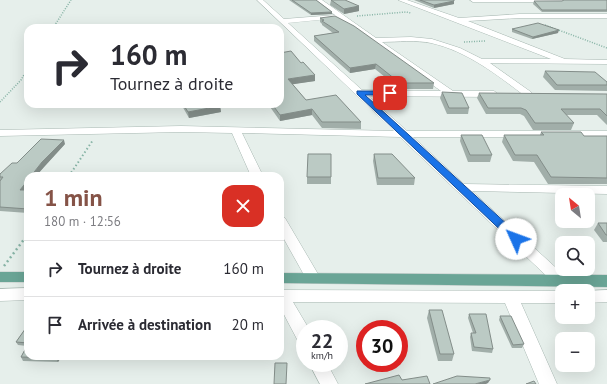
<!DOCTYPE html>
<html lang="fr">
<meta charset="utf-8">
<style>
:root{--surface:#fff;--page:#f2f2f3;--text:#2b2b33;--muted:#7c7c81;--line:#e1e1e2;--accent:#855347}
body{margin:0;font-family:"PT Sans",sans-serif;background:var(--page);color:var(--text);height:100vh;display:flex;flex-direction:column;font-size:15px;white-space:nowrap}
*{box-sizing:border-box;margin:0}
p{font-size:13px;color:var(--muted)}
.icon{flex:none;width:22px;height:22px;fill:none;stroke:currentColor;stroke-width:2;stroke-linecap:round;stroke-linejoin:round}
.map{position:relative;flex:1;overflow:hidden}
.side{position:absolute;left:24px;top:172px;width:260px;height:188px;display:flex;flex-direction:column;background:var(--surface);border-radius:12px;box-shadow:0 4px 16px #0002}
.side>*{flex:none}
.banner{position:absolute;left:24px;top:24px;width:260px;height:84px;border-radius:12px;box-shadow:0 4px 16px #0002;background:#fff;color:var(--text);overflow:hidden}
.needle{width:26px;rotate:330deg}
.fabs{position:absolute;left:555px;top:188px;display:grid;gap:8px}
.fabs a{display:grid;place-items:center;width:40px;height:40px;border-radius:8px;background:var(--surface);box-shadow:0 4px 16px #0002;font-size:20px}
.speed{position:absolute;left:296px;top:320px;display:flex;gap:8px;font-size:20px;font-weight:700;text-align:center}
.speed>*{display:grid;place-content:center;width:52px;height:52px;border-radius:50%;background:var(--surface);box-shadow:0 4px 16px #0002;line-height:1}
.speed small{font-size:10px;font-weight:400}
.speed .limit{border:6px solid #d22;background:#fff;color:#111}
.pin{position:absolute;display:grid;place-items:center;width:34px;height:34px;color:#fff;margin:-17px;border-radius:8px;box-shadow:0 2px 6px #0006}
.me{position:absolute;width:44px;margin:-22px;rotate:313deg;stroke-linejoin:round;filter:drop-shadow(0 0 3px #0008)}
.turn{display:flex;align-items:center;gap:14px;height:84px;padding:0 20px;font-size:18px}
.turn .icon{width:52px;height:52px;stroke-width:2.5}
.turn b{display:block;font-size:28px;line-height:34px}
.round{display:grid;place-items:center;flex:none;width:42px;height:42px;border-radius:12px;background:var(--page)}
.head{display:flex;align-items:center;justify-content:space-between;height:68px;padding:0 20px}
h1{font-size:24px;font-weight:700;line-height:30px;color:var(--accent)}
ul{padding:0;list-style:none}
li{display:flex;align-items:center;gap:12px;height:56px;padding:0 20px;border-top:1px solid var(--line)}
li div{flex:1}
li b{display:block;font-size:15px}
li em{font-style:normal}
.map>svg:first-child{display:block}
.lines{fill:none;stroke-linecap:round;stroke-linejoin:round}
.street-casing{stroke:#a8b8b2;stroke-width:1}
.primary-casing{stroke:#c2cac8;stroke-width:1}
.path-far2{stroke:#86b3a5;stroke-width:1.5;stroke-dasharray:1 1.5;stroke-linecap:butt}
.path-far1{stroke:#86b3a5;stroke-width:2;stroke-dasharray:1.5 2.5;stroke-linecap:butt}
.path{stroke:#86b3a5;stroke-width:2.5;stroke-dasharray:2 3;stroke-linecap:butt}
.street{fill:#fff;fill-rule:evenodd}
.primary{fill:#6aa596;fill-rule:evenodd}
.wall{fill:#a1aea9}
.shaded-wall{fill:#838d89}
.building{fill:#bbcac4;stroke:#838d89}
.route{fill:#1a73e8;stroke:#114b97}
</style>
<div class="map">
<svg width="607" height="384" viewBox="0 0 607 384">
<rect width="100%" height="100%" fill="#e6efeb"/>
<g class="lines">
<g class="street-casing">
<g id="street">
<path d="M257,0H263L284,19L335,15L315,0H322L376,38L411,37L432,39L460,48L482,59H551L398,0H407L459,18L520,14H607V18H520L468,21L565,59L607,60V64L490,63L531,92L532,94L531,96H525C497,75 467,51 431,43C416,40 398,42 382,42L453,91H494L498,94L494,97L368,96L407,131H607V137H413L464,184L607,186V194L472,191L565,276L567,280L565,284L560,286L555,284L400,137L242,133L263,176H251L232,133L181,132L0,136V130L181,126L394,131ZM339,18L441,91L362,90L288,23Z"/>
<polygon points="470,0 564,0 561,2 473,2"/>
<polygon points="280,217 285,218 318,274 320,278 318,282 313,283 308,282 280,232"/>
<polygon points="28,288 28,300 0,301 0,289"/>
<polygon points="280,290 562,291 562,303 521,303 557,384 539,384 505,303 293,302 309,329 305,329 305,345 299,343 280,307"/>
<polygon points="607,290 607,302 588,303 588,291"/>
<polygon points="309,363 327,363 338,384 320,384"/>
</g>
</g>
<g class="primary-casing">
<g id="primary">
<rect x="0" y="272" width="28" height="10"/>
<polygon points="280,273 607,275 607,287 280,283"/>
</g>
</g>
<g class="path-far2">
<polyline points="357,16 406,12 411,13"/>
<polyline points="545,25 607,48"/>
<polyline points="53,28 71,0"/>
<polyline points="464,42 485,41"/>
<polyline points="0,102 21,80 28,68"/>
</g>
<polyline class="path-far1" points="69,176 93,140"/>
<polyline class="path" points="4,266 28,234"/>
<use href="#street" class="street"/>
<use href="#primary" class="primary"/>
</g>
<g class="wall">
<polygon points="289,0 316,0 332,12 332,14 311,15"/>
<polygon points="331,0 359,6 359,11 344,14 330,5"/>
<polygon points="414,0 454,0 454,4 434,8"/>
<polygon points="607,0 607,12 542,12 533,4 534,1"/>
<polygon points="320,18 434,83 433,89 400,89 375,69 350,73 314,41 314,36 333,33 322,25 322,24 320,22"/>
<polygon points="512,29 558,33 532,39 512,32"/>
<polygon points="301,63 315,75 315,81 292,84 306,100 361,122 361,129 322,128 312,115 280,121 268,104 280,104"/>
<polygon points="545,71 607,82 607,91 555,90 543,77"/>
<polygon points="442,92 469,108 468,114 447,114 440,98"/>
<polygon points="479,93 607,94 607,125 597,115 566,115 574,123 571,130 533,130 524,116 520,114 486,114 477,98"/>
<polygon points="181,104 219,104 220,106 221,112 189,118"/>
<polygon points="541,132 584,136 607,136 607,184 548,184 534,162 513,161 502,142 504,135 540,135"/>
<polygon points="461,135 492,155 490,162 468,162 460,141"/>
<polygon points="65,144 44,167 36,176 28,176 28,186 25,190 28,190 28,213 0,211 0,174 17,163"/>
<polygon points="374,154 415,178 414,185 377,185 373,161"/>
<rect x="307" y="177" width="24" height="7"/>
<polygon points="598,223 607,223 607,242 603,242 594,230"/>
<polygon points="429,310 454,354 452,361 438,361 427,318"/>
<polygon points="469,314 493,349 492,353 472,351 470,337 471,333 473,333 468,318"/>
<polygon points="500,316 524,344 522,348 512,348 499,320"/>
<polygon points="28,325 28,356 62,356 58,362 23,361 21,357 27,346 18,345 16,342"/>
</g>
<g class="shaded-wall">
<polygon points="454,1 454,4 434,8 434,5"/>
<polygon points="359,6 359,11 344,14 344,9"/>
<polygon points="332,12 332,14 311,15 311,13"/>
<polygon points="559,30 558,33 532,39 533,37"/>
<polygon points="376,64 375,69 350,73 350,68"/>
<polygon points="315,75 315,81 288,85 288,79"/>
<polygon points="220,106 221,112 189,118 188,112"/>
<polygon points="312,109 312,115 280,121 280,115"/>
<polygon points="64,140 65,144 44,167 36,176 31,176 42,162"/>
<polygon points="28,180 28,186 22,194 20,190"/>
<polygon points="58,356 62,356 58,362 56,358"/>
<polygon points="490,380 488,383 486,384 475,384"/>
</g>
<g class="building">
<polygon points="292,0 316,0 332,12 311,13"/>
<polygon points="331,0 345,0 359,6 344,9"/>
<polygon points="420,0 454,0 454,1 434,5"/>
<polygon points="564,0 607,0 607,10 542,10 534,1 562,1"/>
<polygon points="335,16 354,26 434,83 400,83 376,64 350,68 314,36 339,32 322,21 324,20 320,18"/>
<polygon points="538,23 559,30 533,37 512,29"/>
<polygon points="291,51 301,63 303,62 315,75 288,79 306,100 336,95 361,122 322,122 312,109 280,115 272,104 280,104 280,53"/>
<polygon points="545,71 595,72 607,82 607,85 557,85"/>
<polygon points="442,92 462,93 469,108 449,108"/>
<polygon points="479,93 607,94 607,116 600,109 561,109 574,123 535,123 526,110 521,108 488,108"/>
<polygon points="183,104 219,104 220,106 188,112"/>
<polygon points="541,132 581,132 584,136 607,136 607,178 551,177 537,155 515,155 504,135 544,135"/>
<polygon points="461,135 482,135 492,155 470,155"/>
<polygon points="41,139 64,140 42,162 31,176 28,176 28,180 20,190 28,190 28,209 0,207 0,181 3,177 0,177 0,174 12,163 17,163"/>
<polygon points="308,154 331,154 331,177 307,177"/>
<polygon points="374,154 392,154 415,178 378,178"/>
<polygon points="598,223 607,223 607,235 606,235"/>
<polygon points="429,310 442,310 454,354 440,354"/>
<polygon points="469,314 486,314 493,349 474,347 471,333 476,333"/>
<polygon points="500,316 511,316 524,344 513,345"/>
<polygon points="28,325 28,343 16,342"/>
<polygon points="28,344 28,356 58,356 56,358 21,357"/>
<polygon points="275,363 287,363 286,384 274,384"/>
<polygon points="399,375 402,380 427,376 430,384 365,384"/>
<polygon points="457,376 490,378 490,380 475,384 433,384"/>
<polygon points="534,381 536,384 526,384"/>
</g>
<polygon class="route" points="357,91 392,91 393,93 390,95 365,95 520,236 521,239 520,241 512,241 357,94"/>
</svg>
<div class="fabs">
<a><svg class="needle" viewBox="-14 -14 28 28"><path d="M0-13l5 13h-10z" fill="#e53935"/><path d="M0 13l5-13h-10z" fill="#7c7c81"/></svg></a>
<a><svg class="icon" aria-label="search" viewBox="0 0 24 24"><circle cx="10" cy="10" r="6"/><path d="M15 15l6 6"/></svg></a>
<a>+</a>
<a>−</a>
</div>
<div class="speed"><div>22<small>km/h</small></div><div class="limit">30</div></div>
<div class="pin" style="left:390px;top:93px;background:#d93025"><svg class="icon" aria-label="arrive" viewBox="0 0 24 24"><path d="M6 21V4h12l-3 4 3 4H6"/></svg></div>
<svg class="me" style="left:516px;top:239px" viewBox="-20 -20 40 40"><circle r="19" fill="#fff"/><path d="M0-13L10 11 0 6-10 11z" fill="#1a73e8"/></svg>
<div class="banner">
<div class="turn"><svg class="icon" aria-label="right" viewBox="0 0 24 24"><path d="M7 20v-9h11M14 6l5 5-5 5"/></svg><div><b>160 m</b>Tournez à droite</div></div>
</div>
<section class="side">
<div class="head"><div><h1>1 min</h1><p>180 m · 12:56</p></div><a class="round" style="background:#d93025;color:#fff"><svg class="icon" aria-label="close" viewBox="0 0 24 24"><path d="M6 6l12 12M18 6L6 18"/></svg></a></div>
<ul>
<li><svg class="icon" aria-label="right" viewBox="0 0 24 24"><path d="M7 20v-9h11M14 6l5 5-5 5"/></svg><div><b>Tournez à droite</b></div><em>160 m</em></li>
<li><svg class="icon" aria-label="arrive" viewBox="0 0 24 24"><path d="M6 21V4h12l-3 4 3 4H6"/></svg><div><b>Arrivée à destination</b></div><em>20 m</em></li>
</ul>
</section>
</div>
